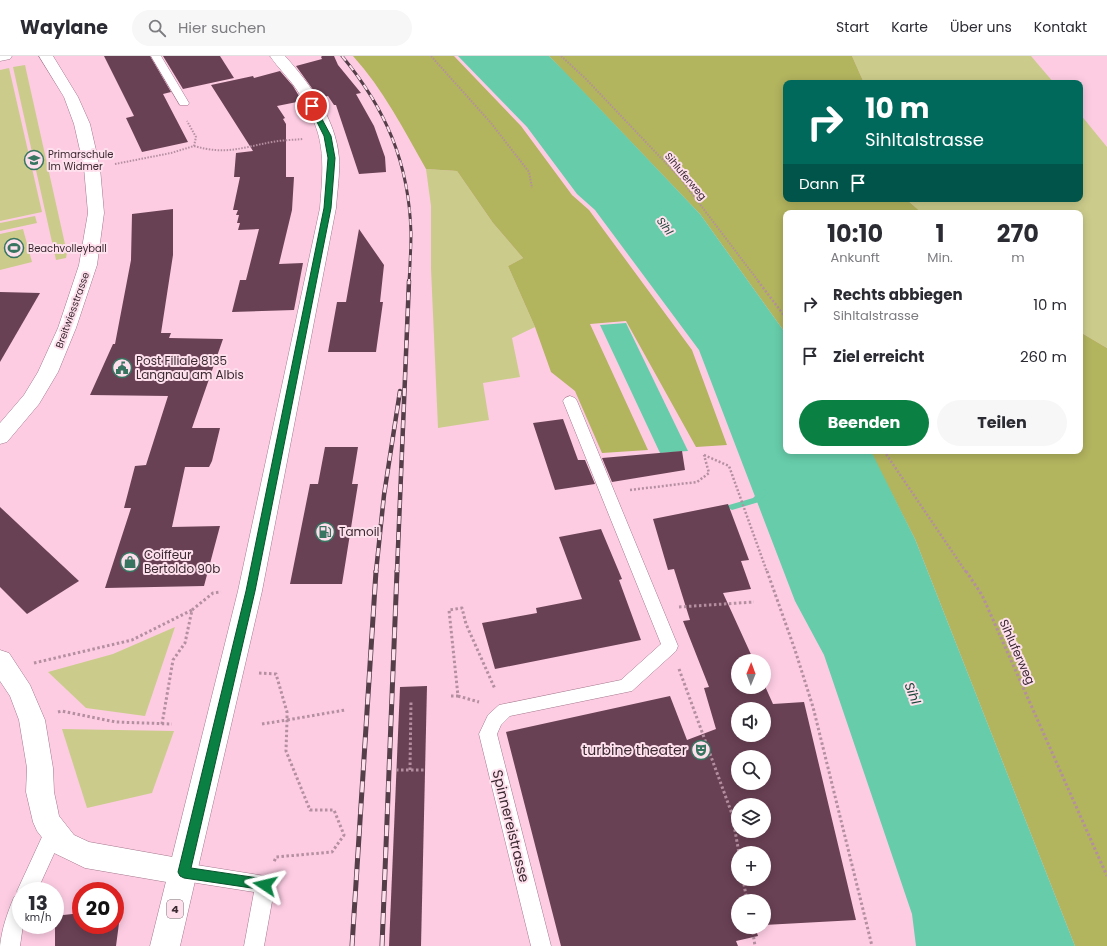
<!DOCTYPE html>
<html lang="de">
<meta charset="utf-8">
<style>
:root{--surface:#fff;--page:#f7f7f7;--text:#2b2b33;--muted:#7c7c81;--line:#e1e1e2;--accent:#0b8043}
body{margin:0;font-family:Poppins,sans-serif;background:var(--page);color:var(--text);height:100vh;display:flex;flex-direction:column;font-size:15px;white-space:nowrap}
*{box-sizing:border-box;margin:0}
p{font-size:13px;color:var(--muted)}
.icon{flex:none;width:22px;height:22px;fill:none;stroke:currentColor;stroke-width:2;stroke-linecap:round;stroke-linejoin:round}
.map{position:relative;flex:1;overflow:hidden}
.panel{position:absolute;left:783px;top:154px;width:300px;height:244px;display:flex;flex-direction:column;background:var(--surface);border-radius:8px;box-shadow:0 2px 10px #0003}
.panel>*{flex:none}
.hud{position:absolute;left:783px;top:24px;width:300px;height:122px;border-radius:8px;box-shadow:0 2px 10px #0003;background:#00695c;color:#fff;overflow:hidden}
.needle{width:26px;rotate:1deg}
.tools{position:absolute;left:731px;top:598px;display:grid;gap:8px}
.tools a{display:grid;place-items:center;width:40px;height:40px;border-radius:50%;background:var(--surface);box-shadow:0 2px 10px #0003;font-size:20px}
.speed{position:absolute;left:12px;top:826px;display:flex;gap:8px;font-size:20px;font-weight:700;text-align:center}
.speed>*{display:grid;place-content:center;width:52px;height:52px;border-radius:50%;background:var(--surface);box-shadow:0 2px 10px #0003;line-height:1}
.speed small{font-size:10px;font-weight:400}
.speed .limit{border:6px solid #d22;background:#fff;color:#111}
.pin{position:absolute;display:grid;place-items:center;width:34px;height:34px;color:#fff;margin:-17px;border:2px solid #fff;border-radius:50%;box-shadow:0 1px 4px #0007}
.me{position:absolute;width:44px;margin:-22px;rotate:280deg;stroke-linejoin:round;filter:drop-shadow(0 0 3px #0008)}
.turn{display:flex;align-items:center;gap:14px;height:84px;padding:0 16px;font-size:18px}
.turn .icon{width:52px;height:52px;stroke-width:2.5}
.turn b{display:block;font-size:28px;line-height:34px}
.then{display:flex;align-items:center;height:38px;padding:0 16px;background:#0003;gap:8px;font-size:15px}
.eta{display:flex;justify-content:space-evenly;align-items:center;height:68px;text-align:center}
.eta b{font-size:24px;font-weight:700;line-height:28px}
.primary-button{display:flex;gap:8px;margin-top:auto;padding:8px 16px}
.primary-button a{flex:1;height:46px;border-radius:24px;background:var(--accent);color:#fff;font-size:16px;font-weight:700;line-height:46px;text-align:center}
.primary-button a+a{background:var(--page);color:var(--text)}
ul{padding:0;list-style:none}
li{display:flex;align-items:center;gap:12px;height:52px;padding:0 16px}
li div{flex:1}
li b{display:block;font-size:15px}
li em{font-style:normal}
header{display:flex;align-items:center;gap:24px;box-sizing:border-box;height:56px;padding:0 20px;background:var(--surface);border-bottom:1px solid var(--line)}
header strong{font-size:19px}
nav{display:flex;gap:22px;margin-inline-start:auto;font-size:14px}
.search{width:280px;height:36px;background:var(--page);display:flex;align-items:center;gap:10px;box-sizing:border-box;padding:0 14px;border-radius:22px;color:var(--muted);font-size:15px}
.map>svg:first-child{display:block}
.green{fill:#cbcc8b}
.forest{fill:#b2b45e}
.water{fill:#6ca}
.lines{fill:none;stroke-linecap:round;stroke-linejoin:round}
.stream{fill:#6ca;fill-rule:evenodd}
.building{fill:#694154;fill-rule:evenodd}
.service-casing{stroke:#a4788c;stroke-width:1}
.minor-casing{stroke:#a4788c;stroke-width:1}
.secondary-casing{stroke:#a4788c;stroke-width:1}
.primary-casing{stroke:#a4788c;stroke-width:1}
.path-far2{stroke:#b48fa0;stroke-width:2;stroke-dasharray:1.5 1.5;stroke-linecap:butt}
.path-far1{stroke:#b48fa0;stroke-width:2.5;stroke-dasharray:2 2;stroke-linecap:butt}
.path{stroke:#b48fa0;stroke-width:3;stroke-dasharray:2.5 2.5;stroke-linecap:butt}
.service{fill:#fff;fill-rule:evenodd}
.minor{fill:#fff;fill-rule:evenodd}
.secondary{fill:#fff;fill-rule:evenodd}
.primary{fill:#fff;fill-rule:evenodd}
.rail-far2-casing{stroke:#543e48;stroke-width:3}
.rail-far1-casing{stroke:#543e48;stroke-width:4.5}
.rail-casing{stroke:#543e48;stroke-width:5}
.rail-far2{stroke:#fee0ed;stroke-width:2;stroke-dasharray:6;stroke-linecap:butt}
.rail-far1{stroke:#fee0ed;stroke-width:3;stroke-dasharray:8;stroke-linecap:butt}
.rail{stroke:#fee0ed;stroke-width:3.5;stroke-dasharray:11;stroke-linecap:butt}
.route{fill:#0b8043;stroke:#07532c}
.labels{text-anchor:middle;stroke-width:4;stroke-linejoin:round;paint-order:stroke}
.far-poi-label{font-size:10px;fill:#3b2931;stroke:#fee0ed;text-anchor:start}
.far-street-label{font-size:10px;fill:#3b2931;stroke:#fee0ed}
.far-water-label{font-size:11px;font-style:italic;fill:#1a4638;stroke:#fee0ed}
.shield{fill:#fee0ed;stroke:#766069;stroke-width:1}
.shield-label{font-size:11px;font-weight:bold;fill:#3b2931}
.poi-label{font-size:12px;fill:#3b2931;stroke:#fee0ed;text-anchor:start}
.street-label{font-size:12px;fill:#3b2931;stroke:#fee0ed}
.water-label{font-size:13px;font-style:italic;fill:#1a4638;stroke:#fee0ed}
.near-poi-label{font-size:14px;fill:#3b2931;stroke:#fee0ed;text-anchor:end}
.near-street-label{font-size:14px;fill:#3b2931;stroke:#fee0ed}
</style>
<header>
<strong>Waylane</strong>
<div class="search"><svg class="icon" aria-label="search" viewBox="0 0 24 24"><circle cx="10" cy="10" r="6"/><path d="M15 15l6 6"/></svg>Hier suchen</div>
<nav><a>Start</a><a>Karte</a><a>Über uns</a><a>Kontakt</a></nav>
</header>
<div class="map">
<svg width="1107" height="890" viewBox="0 0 1107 890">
<rect width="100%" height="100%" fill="#fdcce3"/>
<g class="green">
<polygon points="852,0 1031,0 1054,27 864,27"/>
<polygon points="25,9 67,197 66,202 56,204 13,11"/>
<polygon points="9,12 42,156 0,165 0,14"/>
<polygon points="1080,58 1107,91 1107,292 1080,276 1080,157 922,157 906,143 1080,143"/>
<polygon points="426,113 457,115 493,167 523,202 508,210 535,271 512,282 520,321 483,327 489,364 438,372 431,213 431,150"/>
<polygon points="35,160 37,167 0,175 0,167"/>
<polygon points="23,173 32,206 0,214 0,178"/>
<polygon points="175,571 145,660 86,652 48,616 113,598"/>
<polygon points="62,673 174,675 152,737 87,752"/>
</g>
<g class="forest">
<path d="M353,0H454L521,70L572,139L589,154L692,294L727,389L696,391L626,265L590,268L648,394L602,397L575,335L551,316L535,271L508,210L523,202L493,167L457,115L426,113C404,74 383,33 353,0Z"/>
<polygon points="549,0 852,0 864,27 786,27 786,143 906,143 922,157 786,157 786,278 700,158"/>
<polygon points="1080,276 1107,292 1107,890 1075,890 915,483 870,395 1080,395"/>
</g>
<g class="water">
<polygon points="458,0 549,0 562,13 700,158 786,278 786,395 871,395 915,483 1075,890 916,890 912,858 824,599 795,545 699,294 595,154 577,138 527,71"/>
<polygon points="626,267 688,395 660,397 600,269"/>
</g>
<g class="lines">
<polygon class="stream" points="764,433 768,436 759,446 732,454 727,451 729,449 753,442 761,434"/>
</g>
<g class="building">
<polygon points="104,0 150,0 171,36 163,38 188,86 142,96 126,62 134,60"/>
<polygon points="163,0 220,0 234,22 183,33"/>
<polygon points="322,0 334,0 338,9 361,37 356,38 374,70 385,101 386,116 359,118 336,49 334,49 328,40 319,42 296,10 322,3 321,1"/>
<polygon points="280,15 293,30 302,45 277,50 285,62 283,63 286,68 286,121 294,121 292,154 279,208 303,207 294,254 232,256 240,224 246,224 259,173 238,174 240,167 237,167 239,159 236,159 238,154 233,154 240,121 234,121 236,97 253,95 211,29 253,20 254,22"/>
<polygon points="173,153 173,199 161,277 171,277 169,282 223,283 192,372 220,372 212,405 209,411 185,411 172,471 220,470 204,530 105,532 131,452 124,452 135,410 146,409 168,340 90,339 113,288 115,288 131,204 132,158"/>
<polygon points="359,173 384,209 380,246 383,246 376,296 328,296 337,246 346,246"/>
<polygon points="0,236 40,237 0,306"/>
<polygon points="563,363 578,404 585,404 595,428 555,434 533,367"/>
<polygon points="325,391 358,391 352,428 358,428 342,528 290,528 310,428 318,428"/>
<polygon points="682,395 685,414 612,426 602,402"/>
<path d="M728,448L749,504L741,505L751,533L723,537L754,605H738V631H764V628L773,648L804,646L856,864L764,869V845H738V871H755L758,880L736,885L738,890H561L506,676L670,640L687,684L716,673L704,632L709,631L683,565L690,564L674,513L668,514L653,463ZM738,653H764V679H738ZM738,701H764V727H738ZM738,749H764V775H738ZM738,797H764V823H738Z"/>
<polygon points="0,451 79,525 27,558 0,531"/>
<polygon points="601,473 622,523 619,524 641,584 495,613 482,567 537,557 536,552 582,543 559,481"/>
<polygon points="427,630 421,890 389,890 400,631"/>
<polygon points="115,852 121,852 116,890 55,890 55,860 81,857 81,869 115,869"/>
</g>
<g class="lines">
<g class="service-casing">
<g id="service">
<polygon points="151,0 161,0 189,47 188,49 180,49"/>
<polygon points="570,340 575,342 577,345 678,590 676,595 632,635 510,660 501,669 497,678 551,890 531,890 479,678 488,659 499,649 621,624 661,588 563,345 565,342"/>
<path d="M54,767L61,770L64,776L37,835H21V869H23L20,890H0C2,872 7,858 14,841L19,839L17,835L47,770Z"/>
<polygon points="184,807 265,820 272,822 275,829 264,890 244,890 254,836 184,825 177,822 174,816 177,810"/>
</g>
</g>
<g class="minor-casing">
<g id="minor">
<polygon points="0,0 12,0 10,3 0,5"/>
<polygon points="39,0 53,0 78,41 90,68 100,112 104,157 97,209 76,272 58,316 39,348 7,386 0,388 0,367 24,339 38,316 58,272 79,209 88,157 84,112 74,68 64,41"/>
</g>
</g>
<g class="secondary-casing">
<polygon id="secondary" points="0,594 9,597 30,629 45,664 53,712 54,736 57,750 59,760 74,779 89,786 184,803 194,806 198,816 194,826 184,829 85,812 54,797 37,775 33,766 26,736 27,712 19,664 10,640 0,625"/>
</g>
<g class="primary-casing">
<path id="primary" d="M270,0H285C310,28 336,63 339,102C340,119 337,136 336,152L262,535L180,890H150L238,535L320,152C324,101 326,79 297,34C289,22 278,12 270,0Z"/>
</g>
<g class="path-far2">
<polyline points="431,0 491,67 529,116 532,132"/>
<polyline points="561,0 585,22 680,122 759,226"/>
<path d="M194,90C226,99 240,92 272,86C282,84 293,84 303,83"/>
<polyline points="115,108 171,97 194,90 196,81 187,65"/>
</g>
<g class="path-far1">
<polyline points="758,225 786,262"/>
<polyline points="884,395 966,516"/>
<polyline points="704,399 729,410 767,516"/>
<polyline points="630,434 697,426 709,417 704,399"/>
</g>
<g class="path">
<polyline points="767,515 795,594 813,651 872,890"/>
<polyline points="966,515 982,539 1107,820"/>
<polyline points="679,551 754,546"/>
<polyline points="192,554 213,537 221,536"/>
<polyline points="34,607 132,584 192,554 185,587 173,604 162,668"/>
<polyline points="679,613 732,758 739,797"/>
<polyline points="259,617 276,618 287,656 287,664 345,654"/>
<polyline points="451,640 458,640 449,554 462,552 466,568 495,633"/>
<polyline points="458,640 479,646"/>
<polyline points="58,656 62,655 116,666 172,668"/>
<polyline points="262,668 287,664 286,695 310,754 334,754 344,779 332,796 276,801 274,806"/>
<polyline points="396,714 425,714"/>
<polyline points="410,714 411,645"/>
<polyline points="743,823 747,845"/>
<polyline points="752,871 755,890"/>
</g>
<use href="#service" class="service"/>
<use href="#minor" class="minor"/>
<use href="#secondary" class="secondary"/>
<use href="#primary" class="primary"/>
<g class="rail-far2-casing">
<path id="rail-far2" d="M342,0C386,53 409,107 411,177C411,193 410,209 409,226"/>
</g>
<g class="rail-far1-casing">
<g id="rail-far1">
<polyline points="376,516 384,439 400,335"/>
<polyline points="397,516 409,225"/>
</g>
</g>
<g class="rail-casing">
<g id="rail">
<polyline points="352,890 376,515"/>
<polyline points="382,890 397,515"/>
</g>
</g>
<use href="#rail-far2" class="rail-far2"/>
<use href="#rail-far1" class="rail-far1"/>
<use href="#rail" class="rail"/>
</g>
<polygon class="route" points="310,48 315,50 331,80 335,102 331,152 255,535 191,812 265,823 269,825 271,829 269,833 265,834 184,822 180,820 178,816 246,535 324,152 328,102 324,80 309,50"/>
<defs>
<g id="school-ring" transform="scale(1)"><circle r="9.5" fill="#fee0ed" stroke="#387561" stroke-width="1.5"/><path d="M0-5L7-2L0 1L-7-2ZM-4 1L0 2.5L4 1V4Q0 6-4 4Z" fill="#387561"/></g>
<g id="stadium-ring" transform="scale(1)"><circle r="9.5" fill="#fee0ed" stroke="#387561" stroke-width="1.5"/><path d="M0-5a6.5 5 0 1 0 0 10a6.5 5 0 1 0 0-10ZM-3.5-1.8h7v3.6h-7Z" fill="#387561"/></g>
<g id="civic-ring" transform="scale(1)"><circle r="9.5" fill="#fee0ed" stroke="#387561" stroke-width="1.5"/><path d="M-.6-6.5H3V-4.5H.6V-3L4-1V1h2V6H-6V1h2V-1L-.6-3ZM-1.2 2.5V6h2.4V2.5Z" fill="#387561"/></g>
<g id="fuel-ring" transform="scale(1)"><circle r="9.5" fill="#fee0ed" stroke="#387561" stroke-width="1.5"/><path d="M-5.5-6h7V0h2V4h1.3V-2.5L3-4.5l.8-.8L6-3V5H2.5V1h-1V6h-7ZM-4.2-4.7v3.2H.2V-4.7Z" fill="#387561"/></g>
<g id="shop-ring" transform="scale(1)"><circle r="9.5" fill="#fee0ed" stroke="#387561" stroke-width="1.5"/><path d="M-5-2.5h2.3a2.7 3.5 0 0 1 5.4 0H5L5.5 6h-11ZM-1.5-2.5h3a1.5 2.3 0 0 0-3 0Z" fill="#387561"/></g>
<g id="theatre-ring" transform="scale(1)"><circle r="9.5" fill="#fee0ed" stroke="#387561" stroke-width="1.5"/><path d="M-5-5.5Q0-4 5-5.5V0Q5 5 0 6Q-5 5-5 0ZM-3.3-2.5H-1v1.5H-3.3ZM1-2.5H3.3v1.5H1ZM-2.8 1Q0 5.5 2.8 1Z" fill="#387561"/></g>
</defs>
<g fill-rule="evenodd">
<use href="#school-ring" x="34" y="104"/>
<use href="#stadium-ring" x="14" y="192"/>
<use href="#civic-ring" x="122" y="312"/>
<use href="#fuel-ring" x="325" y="476"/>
<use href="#shop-ring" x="130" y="506"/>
<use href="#theatre-ring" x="701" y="694"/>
</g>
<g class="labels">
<g class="far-poi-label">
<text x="48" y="102">Primarschule<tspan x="48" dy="12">Im Widmer</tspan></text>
<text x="28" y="196">Beachvolleyball</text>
</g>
<g class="far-street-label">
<text transform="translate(686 120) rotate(50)" y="4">Sihluferweg</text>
<text transform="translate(72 254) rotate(-70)" y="4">Breitwiesstrasse</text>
</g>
<g class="far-water-label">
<text transform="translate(665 170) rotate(54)" y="4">Sihl</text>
</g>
<rect class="shield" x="167" y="844" width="16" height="18" rx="3"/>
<g class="shield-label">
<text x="175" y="857">4</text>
</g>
<g class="poi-label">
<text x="136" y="309">Post Filiale 8135<tspan x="136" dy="14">Langnau am Albis</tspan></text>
<text x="339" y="480">Tamoil</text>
<text x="144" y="503">Coiffeur<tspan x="144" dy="14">Bertoldo 90b</tspan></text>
</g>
<g class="street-label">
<text transform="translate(1017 596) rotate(66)" y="4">Sihluferweg</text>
</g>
<g class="water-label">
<text transform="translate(913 637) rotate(69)" y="5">Sihl</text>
</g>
<g class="near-poi-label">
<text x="687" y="699">turbine theater</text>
</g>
<g class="near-street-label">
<text transform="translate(511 770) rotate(76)" y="5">Spinnereistrasse</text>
</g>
</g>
</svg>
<div class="tools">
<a><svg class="needle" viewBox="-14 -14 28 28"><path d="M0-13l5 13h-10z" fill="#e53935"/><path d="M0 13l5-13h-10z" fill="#7c7c81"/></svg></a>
<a><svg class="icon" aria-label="sound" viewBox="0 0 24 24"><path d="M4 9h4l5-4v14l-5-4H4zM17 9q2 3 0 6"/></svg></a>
<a><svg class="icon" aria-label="search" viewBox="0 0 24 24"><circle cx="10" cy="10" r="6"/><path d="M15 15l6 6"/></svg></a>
<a><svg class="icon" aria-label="layers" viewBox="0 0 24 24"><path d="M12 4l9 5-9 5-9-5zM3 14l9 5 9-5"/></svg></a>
<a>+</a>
<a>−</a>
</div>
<div class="speed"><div>13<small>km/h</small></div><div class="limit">20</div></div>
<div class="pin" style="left:312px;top:50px;background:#d93025"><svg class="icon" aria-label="arrive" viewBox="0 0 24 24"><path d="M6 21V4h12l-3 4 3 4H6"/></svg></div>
<svg class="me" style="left:265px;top:829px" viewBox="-20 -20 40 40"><path d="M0-17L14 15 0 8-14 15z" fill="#0b8043" stroke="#fff" stroke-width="4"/></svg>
<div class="hud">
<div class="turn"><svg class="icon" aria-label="right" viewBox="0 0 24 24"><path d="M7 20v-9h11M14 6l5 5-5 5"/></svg><div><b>10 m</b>Sihltalstrasse</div></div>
<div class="then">Dann<svg class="icon" aria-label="arrive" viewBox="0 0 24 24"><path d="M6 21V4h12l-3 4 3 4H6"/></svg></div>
</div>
<section class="panel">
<div class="eta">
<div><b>10:10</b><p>Ankunft</p></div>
<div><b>1</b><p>Min.</p></div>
<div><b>270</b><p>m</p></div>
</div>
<ul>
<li><svg class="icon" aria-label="right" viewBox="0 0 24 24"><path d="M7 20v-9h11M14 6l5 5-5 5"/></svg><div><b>Rechts abbiegen</b><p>Sihltalstrasse</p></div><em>10 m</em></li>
<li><svg class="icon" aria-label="arrive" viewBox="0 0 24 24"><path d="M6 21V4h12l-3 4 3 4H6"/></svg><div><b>Ziel erreicht</b></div><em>260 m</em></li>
</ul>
<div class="primary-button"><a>Beenden</a><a>Teilen</a></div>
</section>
</div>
